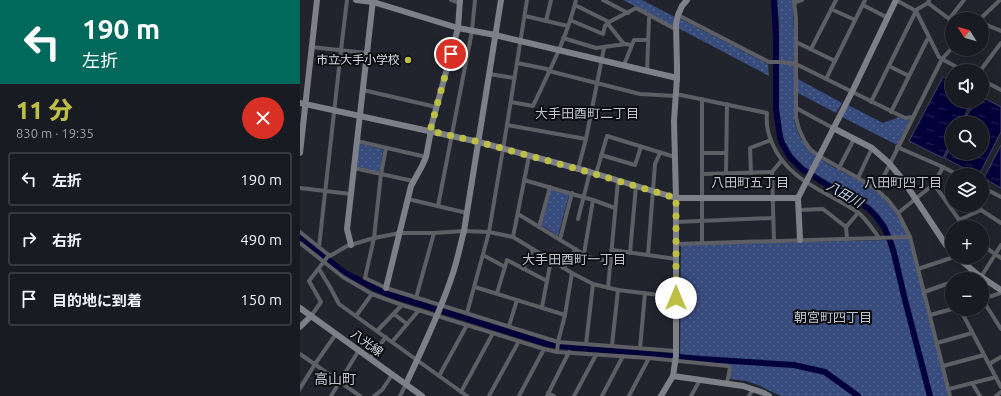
<!DOCTYPE html>
<html lang="ja">
<meta charset="utf-8">
<style>
:root{--surface:#191b22;--page:#22242a;--text:#f1f3f6;--muted:#9fa1a5;--line:#373940;--accent:#bcbf44}
body{margin:0;font-family:Ubuntu,"Noto Sans JP",sans-serif;background:var(--page);color:var(--text);height:100vh;display:flex;flex-direction:column;font-size:15px;white-space:nowrap}
*{box-sizing:border-box;margin:0}
p{font-size:13px;color:var(--muted)}
.icon{flex:none;width:22px;height:22px;fill:none;stroke:currentColor;stroke-width:2;stroke-linecap:round;stroke-linejoin:round}
.map{position:relative;flex:1;overflow:hidden}
.drawer{display:flex;flex-direction:column;background:var(--surface);width:300px}
.drawer>*{flex:none}
.guide{background:#00695c;color:#fff;overflow:hidden}
.needle{width:26px;rotate:307deg}
.controls{position:absolute;left:645px;top:12px;display:grid;gap:8px}
.controls a{display:grid;place-items:center;width:44px;height:44px;border-radius:50%;background:var(--surface);box-shadow:0 4px 16px #0002,0 0 0 1px var(--line);font-size:20px}
.pin{position:absolute;display:grid;place-items:center;width:34px;height:34px;color:#fff;margin:-17px;border:2px solid #fff;border-radius:50%;box-shadow:0 1px 4px #0007}
.me{position:absolute;width:44px;margin:-22px;rotate:0deg;stroke-linejoin:round;filter:drop-shadow(0 0 3px #0008)}
.turn{display:flex;align-items:center;gap:14px;height:84px;padding:0 16px;font-size:18px}
.turn .icon{width:52px;height:52px;stroke-width:2.5}
.turn b{display:block;font-size:28px;line-height:34px}
.round{display:grid;place-items:center;flex:none;width:42px;height:42px;border-radius:21px;background:var(--page)}
.headline{display:flex;align-items:center;justify-content:space-between;height:68px;padding:0 16px}
h1{font-size:24px;font-weight:800;line-height:30px;color:var(--accent)}
ul{padding:0;list-style:none}
li{display:flex;align-items:center;gap:12px;height:54px;margin:0 8px 6px;padding:0 8px;border:2px solid var(--line);border-radius:4px}
li div{flex:1}
li b{display:block;font-size:15px}
li em{font-style:normal}
main{display:flex;flex:1;min-height:0}
.map>svg:first-child{display:block}
.park{fill:url(#park-dots)}
.water{fill:url(#water-ripples);stroke:#42426b}
.lines{fill:none;stroke-linecap:round;stroke-linejoin:round}
.stream{stroke:#42426b;stroke-width:1}
.river{stroke:#020139;stroke-width:6}
.street{stroke:#5d5f64;stroke-width:4}
.secondary{stroke:#7d8088;stroke-width:6}
.route{stroke:#bcbf44;stroke-width:7;stroke-dasharray:0 12.6}
.poi-dot{fill:#bcbf44;stroke:#0c0e11;stroke-width:1.5}
.labels{text-anchor:middle;stroke-width:4;stroke-linejoin:round;paint-order:stroke}
.poi-label{font-size:12px;fill:#d8dbe1;stroke:#0c0e11;text-anchor:end}
.street-label{font-size:12px;fill:#d8dbe1;stroke:#0c0e11}
.neighbourhood-label{font-size:13px;fill:#bfc4cf;stroke:#0c0e11}
.water-label{font-size:13px;font-style:italic;fill:#c0cff4;stroke:#0c0e11}
.quarter-label{font-size:14px;fill:#bfc4cf;stroke:#0c0e11}
</style>
<main>
<section class="drawer">
<div class="guide">
<div class="turn"><svg class="icon" aria-label="left" viewBox="0 0 24 24"><path d="M17 20v-9H6M10 6l-5 5 5 5"/></svg><div><b>190 m</b>左折</div></div>
</div>
<div class="headline"><div><h1>11 分</h1><p>830 m · 19:35</p></div><a class="round" style="background:#d93025;color:#fff"><svg class="icon" aria-label="close" viewBox="0 0 24 24"><path d="M6 6l12 12M18 6L6 18"/></svg></a></div>
<ul>
<li><svg class="icon" aria-label="left" viewBox="0 0 24 24"><path d="M17 20v-9H6M10 6l-5 5 5 5"/></svg><div><b>左折</b></div><em>190 m</em></li>
<li><svg class="icon" aria-label="right" viewBox="0 0 24 24"><path d="M7 20v-9h11M14 6l5 5-5 5"/></svg><div><b>右折</b></div><em>490 m</em></li>
<li><svg class="icon" aria-label="arrive" viewBox="0 0 24 24"><path d="M6 21V4h12l-3 4 3 4H6"/></svg><div><b>目的地に到着</b></div><em>150 m</em></li>
</ul>
</section>
<div class="map">
<svg width="701" height="396" viewBox="0 0 701 396">
<defs>
<pattern id="park-dots" width="8" height="8" patternUnits="userSpaceOnUse"><rect width="8" height="8" fill="#384b7d"/><path d="M2 2h.1M6 6h.1" fill="none" stroke="#54648f" stroke-width="1.8" stroke-linecap="round"/></pattern>
<pattern id="water-ripples" width="26" height="14" patternUnits="userSpaceOnUse"><rect width="26" height="14" fill="#020139"/><path d="M2 4q2-2 4 0t4 0M15 11q2-2 4 0t4 0" fill="none" stroke="#262555"/></pattern>
</defs>
<rect width="100%" height="100%" fill="#21242d"/>
<g class="park">
<polygon points="323,0 342,0 375,17 373,25 372,26"/>
<path d="M477,0H492L493,5L495,61L494,119C502,164 545,167 576,192C592,204 601,221 609,239L649,396H632L593,242C588,231 583,219 574,210C566,203 556,197 546,192C524,180 498,169 486,145C482,137 480,128 479,119V22Z"/>
<polygon points="381,19 468,64 469,76 378,28 379,20"/>
<polygon points="498,79 542,103 536,113 498,93"/>
<polygon points="548,105 583,123 597,118 598,117 604,120 607,119 609,121 597,145 542,117"/>
<polygon points="60,144 82,149 83,150 80,171 79,172 58,167 57,166 59,145"/>
<polygon points="251,189 269,195 258,236 241,225"/>
<polygon points="587,240 598,280 627,396 481,396 458,385 446,381 430,379 430,366 381,360 380,359 381,246 382,245"/>
</g>
<g class="water">
<polygon points="643,77 652,82 652,101 672,101 661,123 652,123 652,140 643,158 609,141"/>
<polygon points="682,97 701,107 701,132 679,175 677,175 645,158 652,145 652,153 682,153 682,123 663,123 675,101 682,101"/>
<polygon points="701,145 701,188 684,178"/>
</g>
<g class="lines">
<polyline class="stream" points="0,392 12,372"/>
<g class="river">
<polyline points="474,0 476,38 476,109 480,137 482,143 490,157 502,169 526,184 568,208 576,216 584,227 591,243 594,253 605,300 630,396"/>
<polyline points="0,237 45,273 87,294 168,319 247,344 270,347 401,359 494,365 525,372 558,396"/>
</g>
<g class="street">
<polyline points="151,0 159,3"/>
<polyline points="303,0 328,13"/>
<polyline points="494,0 496,19 496,118 499,129 505,142 510,149 519,156 558,178 577,190 588,200 598,213 610,237 650,396"/>
<polyline points="596,0 616,11 639,57 642,59 664,71"/>
<polyline points="494,3 502,0"/>
<polyline points="628,3 652,21"/>
<polyline points="275,5 309,22"/>
<polyline points="563,5 588,18"/>
<polyline points="531,9 555,20"/>
<polyline points="616,10 628,3 629,0"/>
<polyline points="378,15 469,62 482,62 496,64 605,118 613,117"/>
<polyline points="225,16 268,26"/>
<polyline points="649,19 664,0"/>
<polyline points="680,19 700,0"/>
<polyline points="270,20 303,34 305,26 309,22 336,8 375,29"/>
<polyline points="246,21 251,0"/>
<polyline points="682,23 701,31"/>
<polyline points="308,24 324,44"/>
<polyline points="263,38 296,48 326,44 331,45"/>
<polyline points="496,42 535,61"/>
<polyline points="11,47 67,53"/>
<polyline points="511,49 536,0"/>
<polyline points="217,63 247,69 249,71 340,94 376,96"/>
<polyline points="324,65 334,40 348,40"/>
<polyline points="589,66 609,76"/>
<polyline points="347,71 349,19 350,16"/>
<polyline points="680,71 701,43"/>
<polyline points="189,74 214,78"/>
<polyline points="526,79 565,0"/>
<polyline points="682,80 701,90"/>
<polyline points="63,90 136,107"/>
<path d="M376,94L467,113C466,123 468,134 472,143C485,174 512,186 539,201C546,205 554,209 560,214C567,221 573,229 579,238"/>
<polyline points="402,99 402,243"/>
<path d="M211,102L233,106C249,72 267,37 276,0"/>
<polyline points="571,102 616,11"/>
<polyline points="496,108 533,128"/>
<polyline points="591,112 627,40 629,38"/>
<polyline points="207,125 286,139"/>
<polyline points="57,141 126,157"/>
<polyline points="597,147 643,167 658,175"/>
<polyline points="86,148 81,174 74,238 65,278 86,288 258,342 376,351"/>
<polyline points="402,153 426,153"/>
<polyline points="301,155 335,165 341,147"/>
<polyline points="54,168 113,181"/>
<polyline points="539,168 554,139"/>
<polyline points="278,169 286,139 304,48"/>
<polyline points="426,173 427,104"/>
<polyline points="451,173 450,148 471,140"/>
<polyline points="296,174 307,136 375,157"/>
<polyline points="402,174 472,172"/>
<polyline points="558,178 572,148"/>
<polyline points="224,180 293,200 315,208"/>
<polyline points="634,184 664,227"/>
<polyline points="682,187 701,197"/>
<polyline points="0,188 51,194"/>
<polyline points="577,190 642,59 652,48"/>
<polyline points="108,199 167,213"/>
<polyline points="679,205 681,210 701,223"/>
<polyline points="138,206 172,31 175,0"/>
<polyline points="499,210 523,209 546,227"/>
<polyline points="598,213 634,184 643,167"/>
<polyline points="218,214 288,257 311,262"/>
<polyline points="278,219 290,172"/>
<polyline points="659,220 681,210"/>
<polyline points="376,222 473,218"/>
<polyline points="239,227 250,187"/>
<polyline points="0,232 30,256 47,246 74,238 100,233 134,233 164,231 189,232 213,237 272,273 293,284 318,290 376,297"/>
<polyline points="213,237 229,156"/>
<polyline points="260,239 272,193"/>
<polyline points="547,239 546,227 558,213"/>
<polyline points="474,241 472,172 482,160"/>
<polyline points="0,243 43,277 72,294 102,305 244,349 257,352 349,358 428,366 430,368 427,383"/>
<polyline points="376,244 610,237"/>
<polyline points="682,245 701,258"/>
<polyline points="19,247 41,50 47,0"/>
<polyline points="312,250 376,259"/>
<polyline points="330,253 336,186"/>
<polyline points="284,254 293,200"/>
<polyline points="183,255 205,267"/>
<polyline points="348,255 355,164 360,153"/>
<polyline points="264,268 276,249"/>
<polyline points="19,269 30,287 39,304 167,396"/>
<polyline points="223,269 233,249"/>
<polyline points="618,269 654,257"/>
<polyline points="681,277 701,245"/>
<polyline points="662,279 677,274"/>
<polyline points="175,287 265,315"/>
<polyline points="308,288 318,181"/>
<polyline points="624,292 652,282"/>
<polyline points="197,293 207,260 247,281"/>
<polyline points="116,298 134,233"/>
<polyline points="682,299 701,329"/>
<polyline points="682,299 701,293"/>
<polyline points="242,307 251,260"/>
<polyline points="660,309 701,387"/>
<polyline points="167,313 189,232 207,125 227,0"/>
<polyline points="94,314 107,324"/>
<polyline points="630,315 652,309"/>
<polyline points="11,316 21,302 9,281 29,255"/>
<polyline points="56,316 72,294"/>
<polyline points="209,326 217,300"/>
<polyline points="77,331 102,305"/>
<polyline points="92,342 119,310"/>
<polyline points="637,343 672,333"/>
<polyline points="286,344 293,284"/>
<polyline points="312,345 318,290"/>
<polyline points="340,348 345,293"/>
<polyline points="257,352 258,342 265,315 272,273"/>
<polyline points="0,354 60,396"/>
<polyline points="70,358 86,337"/>
<polyline points="689,364 701,357"/>
<polyline points="643,366 684,355"/>
<polyline points="139,376 167,325"/>
<polyline points="672,383 680,396"/>
<polyline points="0,388 15,364 36,334"/>
<polyline points="649,389 696,377"/>
<polyline points="161,392 193,333"/>
<polyline points="248,393 254,396"/>
<polyline points="31,396 59,350"/>
<polyline points="74,396 82,390 92,375"/>
<polyline points="100,396 106,384"/>
<polyline points="189,396 219,341"/>
<polyline points="219,396 244,349"/>
<polyline points="247,396 269,352"/>
<polyline points="274,396 296,355"/>
<polyline points="302,396 323,356"/>
<polyline points="329,396 349,358"/>
<polyline points="391,396 400,380"/>
<polyline points="449,396 453,389"/>
<polyline points="696,396 701,392"/>
</g>
<g class="secondary">
<polyline points="56,0 73,2 158,28 195,35 377,78"/>
<polyline points="0,103 179,142 290,172 376,198 498,198"/>
<polyline points="533,128 572,148 589,163 603,180 646,245 652,251"/>
<polyline points="0,153 17,0"/>
<polyline points="500,240 498,198 552,92 596,0"/>
<polyline points="51,245 47,229 73,0"/>
<polyline points="657,257 677,274 701,290"/>
<polyline points="86,288 111,186 122,166 126,157 130,136 130,131 158,28 160,0"/>
<polyline points="0,308 122,396"/>
<polyline points="0,327 11,316"/>
<polyline points="373,376 443,386 464,393 469,396"/>
<path d="M106,384C122,349 140,313 152,276C157,262 160,246 164,231L201,0"/>
<polyline points="361,396 373,376 376,356 376,198 374,121 377,78 377,66 376,24 378,15 382,6 387,0"/>
</g>
</g>
<g class="lines">
<polyline class="route" points="151,54 130,131 179,142 278,169 376,198 376,298"/>
</g>
<circle class="poi-dot" cx="108" cy="60" r="4"/>
<g class="labels">
<g class="poi-label">
<text x="100" y="64">市立大手小学校</text>
</g>
<g class="street-label">
<text transform="translate(67 343) rotate(36)" y="4">八光線</text>
</g>
<g class="neighbourhood-label">
<text x="287" y="118">大手田酉町二丁目</text>
<text x="450" y="187">八田町五丁目</text>
<text x="603" y="187">八田町四丁目</text>
<text x="274" y="264">大手田酉町一丁目</text>
<text x="533" y="322">朝宮町四丁目</text>
</g>
<g class="water-label">
<text transform="translate(545 194) rotate(30)" y="5">八田川</text>
</g>
<g class="quarter-label">
<text x="35" y="384">高山町</text>
</g>
</g>
</svg>
<div class="controls">
<a><svg class="needle" viewBox="-14 -14 28 28"><path d="M0-13l5 13h-10z" fill="#e53935"/><path d="M0 13l5-13h-10z" fill="#9fa1a5"/></svg></a>
<a><svg class="icon" aria-label="sound" viewBox="0 0 24 24"><path d="M4 9h4l5-4v14l-5-4H4zM17 9q2 3 0 6"/></svg></a>
<a><svg class="icon" aria-label="search" viewBox="0 0 24 24"><circle cx="10" cy="10" r="6"/><path d="M15 15l6 6"/></svg></a>
<a><svg class="icon" aria-label="layers" viewBox="0 0 24 24"><path d="M12 4l9 5-9 5-9-5zM3 14l9 5 9-5"/></svg></a>
<a>+</a>
<a>−</a>
</div>
<div class="pin" style="left:151px;top:54px;background:#d93025"><svg class="icon" aria-label="arrive" viewBox="0 0 24 24"><path d="M6 21V4h12l-3 4 3 4H6"/></svg></div>
<svg class="me" style="left:376px;top:298px" viewBox="-20 -20 40 40"><circle r="19" fill="#fff"/><path d="M0-13L10 11 0 6-10 11z" fill="#bcbf44"/></svg>
</div>
</main>
